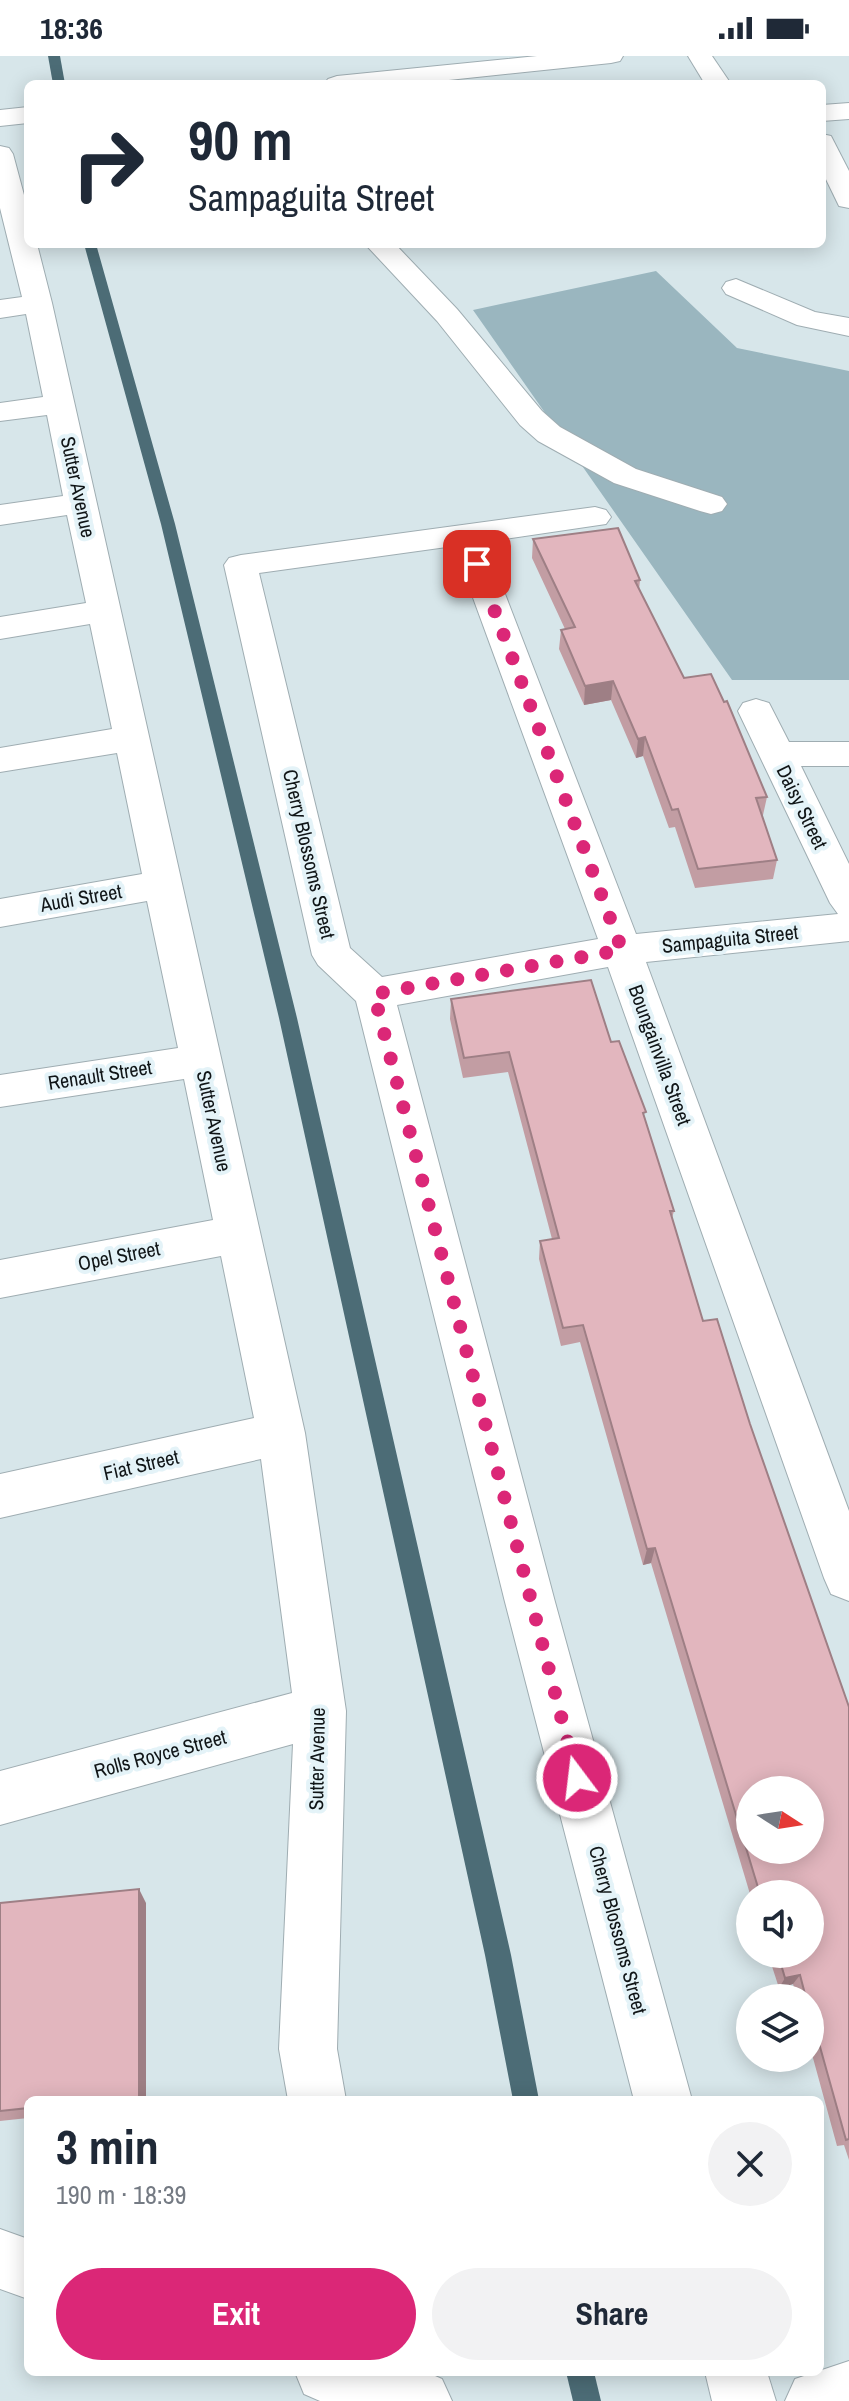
<!DOCTYPE html>
<meta charset="utf-8">
<style>
:root{--surface:#fff;--page:#f2f2f3;--text:#1f2937;--muted:#747a83;--accent:#db2777}
body{margin:0;font-family:"Archivo Narrow",sans-serif;background:var(--page);color:var(--text);height:100vh;display:flex;flex-direction:column;font-size:30px;white-space:nowrap}
*{box-sizing:border-box;margin:0}
p{font-size:26px;color:var(--muted)}
.icon{flex:none;width:44px;height:44px;fill:none;stroke:currentColor;stroke-width:2;stroke-linecap:round;stroke-linejoin:round}
.map{position:relative;flex:1;overflow:hidden}
.drawer{position:absolute;left:24px;top:2040px;width:800px;height:280px;display:flex;flex-direction:column;background:var(--surface);border-radius:12px;box-shadow:0 4px 20px #0003}
.drawer>*{flex:none}
.top-card{position:absolute;left:24px;top:24px;width:802px;height:168px;border-radius:12px;box-shadow:0 4px 20px #0003;background:#fff;color:var(--text);overflow:hidden}
.needle{width:52px;rotate:102deg}
.controls{position:absolute;left:736px;top:1720px;display:grid;gap:16px}
.controls a{display:grid;place-items:center;width:88px;height:88px;border-radius:50%;background:var(--surface);box-shadow:0 4px 20px #0003;font-size:40px}
.pin{position:absolute;display:grid;place-items:center;width:68px;height:68px;color:#fff;margin:-34px;border-radius:16px;box-shadow:0 4px 12px #0006}
.me{position:absolute;width:88px;margin:-44px;rotate:345deg;stroke-linejoin:round;filter:drop-shadow(0 0 6px #0008)}
.turn{display:flex;align-items:center;gap:28px;height:168px;padding:0 32px;font-size:36px}
.turn .icon{width:104px;height:104px;stroke-width:2.5}
.turn b{display:block;font-size:56px;line-height:68px}
.round{display:grid;place-items:center;flex:none;width:84px;height:84px;border-radius:42px;background:var(--page)}
.headline{display:flex;align-items:center;justify-content:space-between;height:136px;padding:0 32px}
h1{font-size:48px;font-weight:700;line-height:60px}
.primary-button{display:flex;gap:16px;margin-top:auto;padding:16px 32px}
.primary-button a{flex:1;height:92px;border-radius:48px;background:var(--accent);color:#fff;font-size:32px;font-weight:700;line-height:92px;text-align:center}
.primary-button a+a{background:var(--page);color:var(--text)}
.status{display:flex;justify-content:space-between;align-items:center;height:56px;padding:0 40px;background:var(--surface);direction:ltr}
.status svg{height:22px;fill:currentColor}
.map>svg:first-child{display:block}
.green{fill:#9ab6bf}
.lines{fill:none;stroke-linecap:round;stroke-linejoin:round}
.stream{fill:#4c6c76;fill-rule:evenodd}
.minor-casing{stroke:#9fadb2;stroke-width:2}
.minor{fill:#fff;fill-rule:evenodd}
.wall{fill:#c29da3}
.shaded-wall{fill:#9e7f85}
.building{fill:#e2b6be;stroke:#9e7f85;stroke-width:2;fill-rule:evenodd}
.route{stroke:#db2777;stroke-width:14;stroke-dasharray:0 25.2}
.labels{text-anchor:middle;stroke-width:8;stroke-linejoin:round;paint-order:stroke}
.street-label{font-size:20px;fill:#101517;stroke:#e4f3f8}
</style>
<div class="status"><b>18:36</b><svg viewBox="0 0 49 12"><path d="M0 12V9h3v3zM5 12V6h3v6zM10 12V3h3v9zM15 12V0h3v12zM26 1h20v11H26zM47 4h2v5h-2z"/></svg></div>
<div class="map">
<svg width="849" height="2345" viewBox="0 0 849 2345">
<rect width="100%" height="100%" fill="#d7e6ea"/>
<polygon class="green" points="656,215 737,292 849,315 849,624 732,624 473,254"/>
<g class="lines">
<g class="stream">
<polygon points="48,0 60,0 65,28 53,28"/>
<polygon points="84,188 96,188 175,468 297,962 511,1899 539,2044 513,2044 485,1899 279,962 161,468"/>
<polygon points="566,2316 594,2316 601,2345 573,2345"/>
</g>
<g class="minor-casing">
<g id="minor">
<polygon points="537,0 623,0 620,5 611,7 411,28 324,28 328,23 337,20"/>
<polygon points="688,0 712,0 731,28 705,28"/>
<polygon points="849,47 849,63 822,65 822,49"/>
<polygon points="28,51 28,67 0,70 0,54"/>
<polygon points="822,78 831,80 849,115 849,152 839,150 822,115"/>
<polygon points="0,90 9,92 13,98 28,154 28,188 37,188 52,247 305,1377 346,1655 337,1993 346,2044 288,2044 279,1993 293,1688 0,1769 0,1715 292,1637 261,1403 0,1462 0,1418 254,1362 221,1200 0,1242 0,1204 213,1164 184,1023 0,1051 0,1019 178,992 147,845 0,871 0,843 142,818 117,697 0,716 0,692 112,673 90,568 0,583 0,561 86,547 67,459 0,469 0,449 63,440 47,359 0,365 0,347 43,341 26,258 0,262 0,244 22,241 0,152"/>
<polygon points="365,188 395,188 457,253 542,355 560,371 636,413 722,441 727,448 722,455 711,458 700,455 614,427 538,385 520,369 437,265"/>
<polygon points="736,223 815,256 849,262 849,280 797,269 726,238 722,232 726,226"/>
<path d="M595,451L606,454L611,461L606,468L485,486L636,878L838,858L830,847L738,655L743,647L756,643L769,647L789,686H849V710H801L849,808V885L646,906L849,1455V1545L831,1538L824,1522L608,911L397,949L555,1546L692,2044H634L505,1546L356,945L318,909L312,899L224,509L229,502L241,499ZM454,490L598,883L382,921L350,892L259,517Z"/>
<polygon points="0,2173 28,2183 28,2243 0,2233"/>
<polygon points="849,2305 849,2345 785,2345 795,2323"/>
<polygon points="295,2316 426,2316 442,2323 452,2345 320,2345 304,2338"/>
<polygon points="705,2316 767,2316 776,2345 712,2345"/>
</g>
</g>
<use href="#minor" class="minor"/>
</g>
<g class="wall">
<polygon points="533,483 640,524 639,534 684,622 767,741 763,759 762,760 777,804 773,823 695,832 675,771 669,772 643,700 636,702 611,644 584,649 559,593 561,574 565,573 532,502"/>
<polygon points="451,943 611,986 645,1062 674,1155 672,1162 703,1265 750,1368 849,1651 849,2104 844,2089 837,2090 810,1991 810,1942 797,1942 793,1928 779,1932 768,1898 810,1898 810,1838 750,1838 651,1507 643,1509 580,1286 561,1290 539,1203 540,1185 552,1183 508,1016 463,1022 450,963"/>
<polygon points="0,1847 146,1847 146,2044 28,2044 28,2062 0,2065"/>
</g>
<g class="shaded-wall">
<polygon points="613,625 611,644 584,649 585,630"/>
<polygon points="645,681 643,700 636,702 638,683"/>
<polygon points="655,1492 651,1507 643,1509 647,1493"/>
<polygon points="139,1833 146,1847 146,2044 141,2044 139,2041"/>
<polygon points="800,1919 793,1928 779,1932 785,1922"/>
</g>
<g class="building">
<polygon points="196,26 197,28 167,28"/>
<polygon points="618,472 640,524 635,525 684,622 711,618 724,646 727,645 767,741 756,742 777,804 698,813 678,753 672,754 645,681 638,683 613,625 585,630 561,574 575,571 533,483"/>
<path d="M591,924L611,986L619,985L646,1056L643,1057L674,1155H670L703,1265L717,1263L750,1368L849,1651V2083L846,2084L810,1955V1942H806L800,1919L785,1922L778,1898H810V1838H760L655,1492L647,1493L583,1269L563,1272L540,1185L559,1182L509,996L464,1002L451,943ZM750,1734H810V1794H750Z"/>
<polygon points="139,1833 139,2041 111,2044 28,2044 28,2052 0,2055 0,1847"/>
</g>
<g class="lines">
<polyline class="route" points="477,508 622,894 374,938 577,1722"/>
</g>
<g class="labels">
<g class="street-label">
<text transform="translate(78 431) rotate(78)" y="7">Sutter Avenue</text>
<text transform="translate(802 751) rotate(64)" y="7">Daisy Street</text>
<text transform="translate(309 798) rotate(77)" y="7">Cherry Blossoms Street</text>
<text transform="translate(81 842) rotate(-10)" y="7">Audi Street</text>
<text transform="translate(730 883) rotate(-6)" y="7">Sampaguita Street</text>
<text transform="translate(660 999) rotate(70)" y="7">Boungainvilla Street</text>
<text transform="translate(100 1019) rotate(-9)" y="7">Renault Street</text>
<text transform="translate(214 1065) rotate(78)" y="7">Sutter Avenue</text>
<text transform="translate(119 1200) rotate(-11)" y="7">Opel Street</text>
<text transform="translate(141 1409) rotate(-13)" y="7">Fiat Street</text>
<text transform="translate(160 1698) rotate(-15)" y="7">Rolls Royce Street</text>
<text transform="translate(317 1703) rotate(-89)" y="7">Sutter Avenue</text>
<text transform="translate(618 1874) rotate(75)" y="7">Cherry Blossoms Street</text>
</g>
</g>
</svg>
<div class="controls">
<a><svg class="needle" viewBox="-14 -14 28 28"><path d="M0-13l5 13h-10z" fill="#e53935"/><path d="M0 13l5-13h-10z" fill="#747a83"/></svg></a>
<a><svg class="icon" aria-label="sound" viewBox="0 0 24 24"><path d="M4 9h4l5-4v14l-5-4H4zM17 9q2 3 0 6"/></svg></a>
<a><svg class="icon" aria-label="layers" viewBox="0 0 24 24"><path d="M12 4l9 5-9 5-9-5zM3 14l9 5 9-5"/></svg></a>
</div>
<div class="pin" style="left:477px;top:508px;background:#d93025"><svg class="icon" aria-label="arrive" viewBox="0 0 24 24"><path d="M6 21V4h12l-3 4 3 4H6"/></svg></div>
<svg class="me" style="left:577px;top:1722px" viewBox="-20 -20 40 40"><circle r="17" fill="#db2777" stroke="#fff" stroke-width="3"/><path d="M0-11L8 9 0 5-8 9z" fill="#fff"/></svg>
<div class="top-card">
<div class="turn"><svg class="icon" aria-label="right" viewBox="0 0 24 24"><path d="M7 20v-9h11M14 6l5 5-5 5"/></svg><div><b>90 m</b>Sampaguita Street</div></div>
</div>
<section class="drawer">
<div class="headline"><div><h1>3 min</h1><p>190 m · 18:39</p></div><a class="round"><svg class="icon" aria-label="close" viewBox="0 0 24 24"><path d="M6 6l12 12M18 6L6 18"/></svg></a></div>
<div class="primary-button"><a>Exit</a><a>Share</a></div>
</section>
</div>
